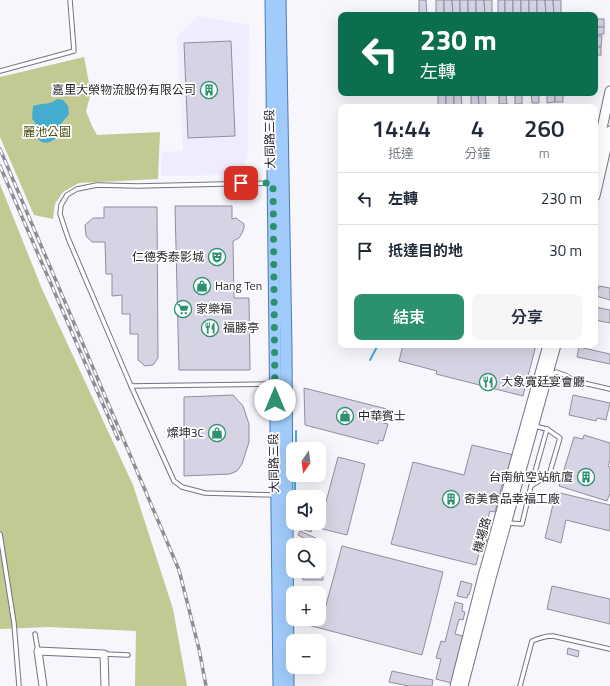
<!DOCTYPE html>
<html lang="zh-TW">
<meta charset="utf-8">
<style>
:root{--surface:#fff;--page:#f6f6f7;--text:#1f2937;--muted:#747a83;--line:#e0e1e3;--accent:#2b916e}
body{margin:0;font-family:"Titillium Web","Noto Sans TC",sans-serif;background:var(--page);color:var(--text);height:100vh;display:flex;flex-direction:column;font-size:15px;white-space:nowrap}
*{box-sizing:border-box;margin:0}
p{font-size:13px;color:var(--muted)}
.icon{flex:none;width:22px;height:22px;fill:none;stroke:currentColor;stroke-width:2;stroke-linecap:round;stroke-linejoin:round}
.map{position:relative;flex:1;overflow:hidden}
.panel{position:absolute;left:338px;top:104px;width:260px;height:244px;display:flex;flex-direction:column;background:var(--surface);border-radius:8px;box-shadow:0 4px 16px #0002}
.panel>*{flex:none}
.top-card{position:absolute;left:338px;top:12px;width:260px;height:84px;border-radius:8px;box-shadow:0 4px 16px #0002;background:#0b6e4f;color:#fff;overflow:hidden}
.needle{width:26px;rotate:194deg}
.buttons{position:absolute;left:286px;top:442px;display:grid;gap:8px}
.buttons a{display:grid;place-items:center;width:40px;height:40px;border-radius:8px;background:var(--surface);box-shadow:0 4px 16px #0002;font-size:20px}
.pin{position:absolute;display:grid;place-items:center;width:34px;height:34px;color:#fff;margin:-17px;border-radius:8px;box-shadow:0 2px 6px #0006}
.me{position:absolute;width:44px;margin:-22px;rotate:0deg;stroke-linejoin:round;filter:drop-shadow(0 0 3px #0008)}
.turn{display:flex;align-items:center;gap:14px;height:84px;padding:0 16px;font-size:18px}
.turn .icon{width:52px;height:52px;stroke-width:2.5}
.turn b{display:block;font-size:28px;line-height:34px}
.eta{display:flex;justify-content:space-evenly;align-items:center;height:68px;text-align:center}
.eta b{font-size:24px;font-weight:600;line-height:28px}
.button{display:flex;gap:8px;margin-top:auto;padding:8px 16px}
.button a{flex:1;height:46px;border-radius:8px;background:var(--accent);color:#fff;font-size:16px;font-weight:600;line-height:46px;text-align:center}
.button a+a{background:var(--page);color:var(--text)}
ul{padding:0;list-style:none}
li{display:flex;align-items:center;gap:12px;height:52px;padding:0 16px;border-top:1px solid var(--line)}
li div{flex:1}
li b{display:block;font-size:15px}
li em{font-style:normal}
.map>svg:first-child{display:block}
.built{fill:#efecff}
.green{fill:#c3c992}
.water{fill:#44acce}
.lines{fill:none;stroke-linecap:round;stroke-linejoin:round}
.stream{stroke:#44acce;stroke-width:2}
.building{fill:#d6d4e4;stroke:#908e9d}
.service-casing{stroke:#757381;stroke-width:5.5}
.minor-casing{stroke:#757381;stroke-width:9}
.tertiary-casing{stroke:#757381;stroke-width:11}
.primary-casing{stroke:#4c7bb0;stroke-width:13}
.service{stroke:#fff;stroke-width:3.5}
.minor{stroke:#fff;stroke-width:7}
.tertiary{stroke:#fff;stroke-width:9}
.primary{stroke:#a0cbfa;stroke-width:11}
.rail-casing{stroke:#8e8d93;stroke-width:3.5}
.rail{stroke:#fff;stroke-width:2;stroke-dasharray:6;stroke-linecap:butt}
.route{stroke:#2b916e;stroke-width:7;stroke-dasharray:0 12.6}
.labels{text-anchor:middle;stroke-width:3.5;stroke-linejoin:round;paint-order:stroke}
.poi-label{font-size:12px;fill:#26252b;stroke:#fff;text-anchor:start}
.park-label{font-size:12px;fill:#4b4e10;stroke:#fff}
.street-label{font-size:12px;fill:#26252b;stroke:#fff}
</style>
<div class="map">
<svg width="610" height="686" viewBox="0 0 610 686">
<rect width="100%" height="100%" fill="#f7f6fd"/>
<polygon class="built" points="199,16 249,25 248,155 244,167 237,173 230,175 161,176 162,152 183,151 177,36"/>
<g class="green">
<polygon points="84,57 91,93 86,111 92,126 97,135 160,132 158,179 79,183 63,192 55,204 53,219 34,215 0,137 0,77"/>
<polygon points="0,184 42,289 133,485 173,609 187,686 135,686 136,631 49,627 0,629"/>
</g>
<path class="water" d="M57,99L63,100L68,106L69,114C67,118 63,120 61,124C59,127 60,130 59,133C56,141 45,146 39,140C34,135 34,128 35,122L32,119L33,106C42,103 50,105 57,99Z"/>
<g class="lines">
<g class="stream">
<polyline points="370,360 378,345"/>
<polyline points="296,449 296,431"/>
<polyline points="295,497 295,475"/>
</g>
</g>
<g class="building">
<polygon points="419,0 426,0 427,15 419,15"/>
<rect x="436" y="0" width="8" height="15"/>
<polygon points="444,0 452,0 453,15 444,15"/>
<polygon points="452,0 460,0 460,15 453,15"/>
<rect x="460" y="0" width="8" height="15"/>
<rect x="468" y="0" width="8" height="15"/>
<polygon points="476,0 484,0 485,15 476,15"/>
<polygon points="484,0 492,0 492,15 485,15"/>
<rect x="498" y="0" width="7" height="15"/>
<rect x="505" y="0" width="8" height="15"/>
<rect x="513" y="0" width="8" height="15"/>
<rect x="521" y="0" width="8" height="15"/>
<rect x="529" y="0" width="8" height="15"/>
<polygon points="537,0 545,0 546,15 537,15"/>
<polygon points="545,0 553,0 554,15 546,15"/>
<polygon points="553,0 561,0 561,15 554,15"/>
<rect x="595" y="19" width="9" height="8"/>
<polygon points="595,27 604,27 604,34 595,35"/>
<polygon points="595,36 602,36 601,47 595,47"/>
<polygon points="231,41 235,136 188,138 184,43"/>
<rect x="595" y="47" width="6" height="8"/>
<rect x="438" y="93" width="8" height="13"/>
<rect x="446" y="93" width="8" height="13"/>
<polygon points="454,93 461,93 462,106 454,106"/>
<polygon points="471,93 478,93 479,105 471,105"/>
<polygon points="478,93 485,93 486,105 479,105"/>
<polygon points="499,93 506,93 507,104 499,104"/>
<rect x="515" y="93" width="7" height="11"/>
<polygon points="531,93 539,93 539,103 532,103"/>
<polygon points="547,93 555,93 555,102 547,103"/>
<rect x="555" y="93" width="8" height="9"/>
<polygon points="175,206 232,206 232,219 236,218 244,224 244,228 242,233 239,238 233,241 234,298 249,298 250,370 179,370"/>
<polygon points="104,207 157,207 158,358 153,365 145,366 138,360 138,334 130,334 130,314 122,314 122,295 112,296 112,274 106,274 105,242 92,242 86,236 85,225 93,218 104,218"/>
<polygon points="599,286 610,288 610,300 596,296"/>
<polygon points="595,307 610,310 610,323 595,320"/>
<polygon points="403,345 536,345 523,396 436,374 437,371 399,361"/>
<polygon points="579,347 610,354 610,364 577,357"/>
<polygon points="304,388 387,409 383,423 388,424 383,441 379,440 378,444 305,425"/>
<polygon points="233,395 243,406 249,424 249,442 242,464 237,471 230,474 184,476 184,397"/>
<polygon points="573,395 610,403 606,420 597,418 596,421 569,415"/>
<polygon points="584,435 610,443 610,460 608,466 610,467 610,493 607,501 559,486 574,437 583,439"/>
<polygon points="472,445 514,455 507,486 502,485 495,512 490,511 482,538 487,539 484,551 480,549 476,565 391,544 413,462 464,475"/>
<polygon points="338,457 365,464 347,535 319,528"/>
<polygon points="556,492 610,505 610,531 566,520 561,543 545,538"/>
<polygon points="299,523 314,523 311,532 298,528"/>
<polygon points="300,531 320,540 318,545 298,535"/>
<polygon points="342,546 443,572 422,655 308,625 310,619 319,619 319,607 325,609"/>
<polygon points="319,565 322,565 323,580 303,580 302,571 319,571"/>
<polygon points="461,581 472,584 469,595 468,594 467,598 457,596"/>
<polygon points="552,586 610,599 610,624 547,609"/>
<polygon points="455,602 463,604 462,611 465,612 463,620 459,619 455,634 463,636 451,683 436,679 441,659 436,658 441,641 445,642"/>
<polygon points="568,648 579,651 578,657 567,654"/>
<polygon points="392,671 433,680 432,686 409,686 389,682"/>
</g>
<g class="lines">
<g class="service-casing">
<g id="service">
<polyline points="0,71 74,51 70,0"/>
<polyline points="271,183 138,186 97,185 77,189 67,195 61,205 60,214 68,238 131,386 174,481 182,487 205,493 276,495"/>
<polyline points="550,375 556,372 565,375 575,381 610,389"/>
<path d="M549,377C557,387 563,385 575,381"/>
<polyline points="131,386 274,384"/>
<polyline points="531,486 547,429"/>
<polyline points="507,523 522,524 531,486 549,475 560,438 547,429 534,426"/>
<polyline points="0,534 14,623 19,686"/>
<polyline points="35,634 38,651"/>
<polyline points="104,654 128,655"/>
<path d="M520,686L532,641C539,638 544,636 553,636L610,649"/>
</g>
</g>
<g class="minor-casing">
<polyline id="minor" points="43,686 38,651 104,654 105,686"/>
</g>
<g class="tertiary-casing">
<g id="tertiary">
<polyline points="595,161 610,91"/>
<polyline points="595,196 610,131"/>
<polyline points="455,686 483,576 548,345"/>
<polyline points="463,686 491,578 556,345"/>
</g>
</g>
<g class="primary-casing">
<g id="primary">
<polyline points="271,0 279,686"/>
<polyline points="280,0 286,348 288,686"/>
</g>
</g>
<use href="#service" class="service"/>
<use href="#minor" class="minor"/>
<use href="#tertiary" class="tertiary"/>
<use href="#primary" class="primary"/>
<g class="rail-casing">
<g id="rail">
<polyline points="0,149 179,570 199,649 206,686"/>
<polyline points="0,166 118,439"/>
</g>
</g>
<use href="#rail" class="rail"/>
</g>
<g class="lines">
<polyline class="route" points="241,183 273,183 275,400"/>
</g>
<defs>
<g id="building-ring" transform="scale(0.9)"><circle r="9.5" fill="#fff" stroke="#2b916e" stroke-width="1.5"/><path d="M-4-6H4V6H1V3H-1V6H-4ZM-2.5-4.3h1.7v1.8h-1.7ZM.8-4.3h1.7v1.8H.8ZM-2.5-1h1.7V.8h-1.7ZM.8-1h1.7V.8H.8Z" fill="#2b916e"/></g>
<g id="theatre-ring" transform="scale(0.9)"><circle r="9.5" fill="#fff" stroke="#2b916e" stroke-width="1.5"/><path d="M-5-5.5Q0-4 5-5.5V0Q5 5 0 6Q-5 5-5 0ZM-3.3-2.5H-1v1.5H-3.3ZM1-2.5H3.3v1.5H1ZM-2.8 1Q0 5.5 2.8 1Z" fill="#2b916e"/></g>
<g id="shop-ring" transform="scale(0.9)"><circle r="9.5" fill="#fff" stroke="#2b916e" stroke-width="1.5"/><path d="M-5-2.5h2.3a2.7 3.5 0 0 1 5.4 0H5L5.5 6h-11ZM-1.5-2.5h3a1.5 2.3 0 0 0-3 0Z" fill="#2b916e"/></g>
<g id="supermarket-ring" transform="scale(0.9)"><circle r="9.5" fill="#fff" stroke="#2b916e" stroke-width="1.5"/><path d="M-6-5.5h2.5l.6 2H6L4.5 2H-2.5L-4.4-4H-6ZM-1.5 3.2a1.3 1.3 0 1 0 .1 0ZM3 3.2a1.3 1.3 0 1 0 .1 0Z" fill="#2b916e"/></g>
<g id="restaurant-ring" transform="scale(0.9)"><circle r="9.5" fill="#fff" stroke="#2b916e" stroke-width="1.5"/><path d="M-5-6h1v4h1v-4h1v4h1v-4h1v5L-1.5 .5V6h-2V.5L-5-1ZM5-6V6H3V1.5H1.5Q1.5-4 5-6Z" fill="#2b916e"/></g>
</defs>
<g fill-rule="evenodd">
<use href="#building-ring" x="209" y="90"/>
<use href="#theatre-ring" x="217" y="257"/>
<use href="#shop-ring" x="202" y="286"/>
<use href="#supermarket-ring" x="183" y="309"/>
<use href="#restaurant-ring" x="210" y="328"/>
<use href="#restaurant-ring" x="488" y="382"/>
<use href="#shop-ring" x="345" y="416"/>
<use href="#shop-ring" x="217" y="433"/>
<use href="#building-ring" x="586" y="477"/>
<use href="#building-ring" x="451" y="499"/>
</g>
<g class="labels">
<g class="poi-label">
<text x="196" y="94" text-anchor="end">嘉里大榮物流股份有限公司</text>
<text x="204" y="261" text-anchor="end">仁德秀泰影城</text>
<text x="215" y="290">Hang Ten</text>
<text x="196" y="313">家樂福</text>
<text x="223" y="332">福勝亭</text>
<text x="501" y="386">大象寬廷宴會廳</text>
<text x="358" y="420">中華賓士</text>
<text x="204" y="437" text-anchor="end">燦坤3C</text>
<text x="573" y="481" text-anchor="end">台南航空站航廈</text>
<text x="464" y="503">奇美食品幸福工廠</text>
</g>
<g class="park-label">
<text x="47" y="136">麗池公園</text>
</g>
<g class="street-label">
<text transform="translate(270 139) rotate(-91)" y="4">大同路三段</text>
<text transform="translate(274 463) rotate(-91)" y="4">大同路三段</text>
<text transform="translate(482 535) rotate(-74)" y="4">機場路</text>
</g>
</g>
</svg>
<div class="buttons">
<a><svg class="needle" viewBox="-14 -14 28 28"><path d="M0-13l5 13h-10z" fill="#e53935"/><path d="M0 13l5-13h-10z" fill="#747a83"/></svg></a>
<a><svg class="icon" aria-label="sound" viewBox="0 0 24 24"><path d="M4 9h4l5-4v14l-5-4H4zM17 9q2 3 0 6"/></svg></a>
<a><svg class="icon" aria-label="search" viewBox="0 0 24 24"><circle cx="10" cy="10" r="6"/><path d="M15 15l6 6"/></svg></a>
<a>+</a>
<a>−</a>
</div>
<div class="pin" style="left:241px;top:183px;background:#d93025"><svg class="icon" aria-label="arrive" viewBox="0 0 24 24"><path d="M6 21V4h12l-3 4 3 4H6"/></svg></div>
<svg class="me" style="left:275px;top:400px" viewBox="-20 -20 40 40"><circle r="19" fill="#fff"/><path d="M0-13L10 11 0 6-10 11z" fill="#2b916e"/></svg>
<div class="top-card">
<div class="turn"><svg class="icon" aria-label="left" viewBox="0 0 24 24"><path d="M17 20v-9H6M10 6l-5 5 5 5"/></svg><div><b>230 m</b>左轉</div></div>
</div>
<section class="panel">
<div class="eta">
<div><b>14:44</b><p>抵達</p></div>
<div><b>4</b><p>分鐘</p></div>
<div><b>260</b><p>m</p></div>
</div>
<ul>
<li><svg class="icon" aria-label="left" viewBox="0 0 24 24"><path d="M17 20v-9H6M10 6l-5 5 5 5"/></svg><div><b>左轉</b></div><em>230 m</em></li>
<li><svg class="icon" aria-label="arrive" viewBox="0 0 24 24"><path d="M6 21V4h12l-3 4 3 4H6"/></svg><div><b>抵達目的地</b></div><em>30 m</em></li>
</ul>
<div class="button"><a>結束</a><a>分享</a></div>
</section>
</div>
